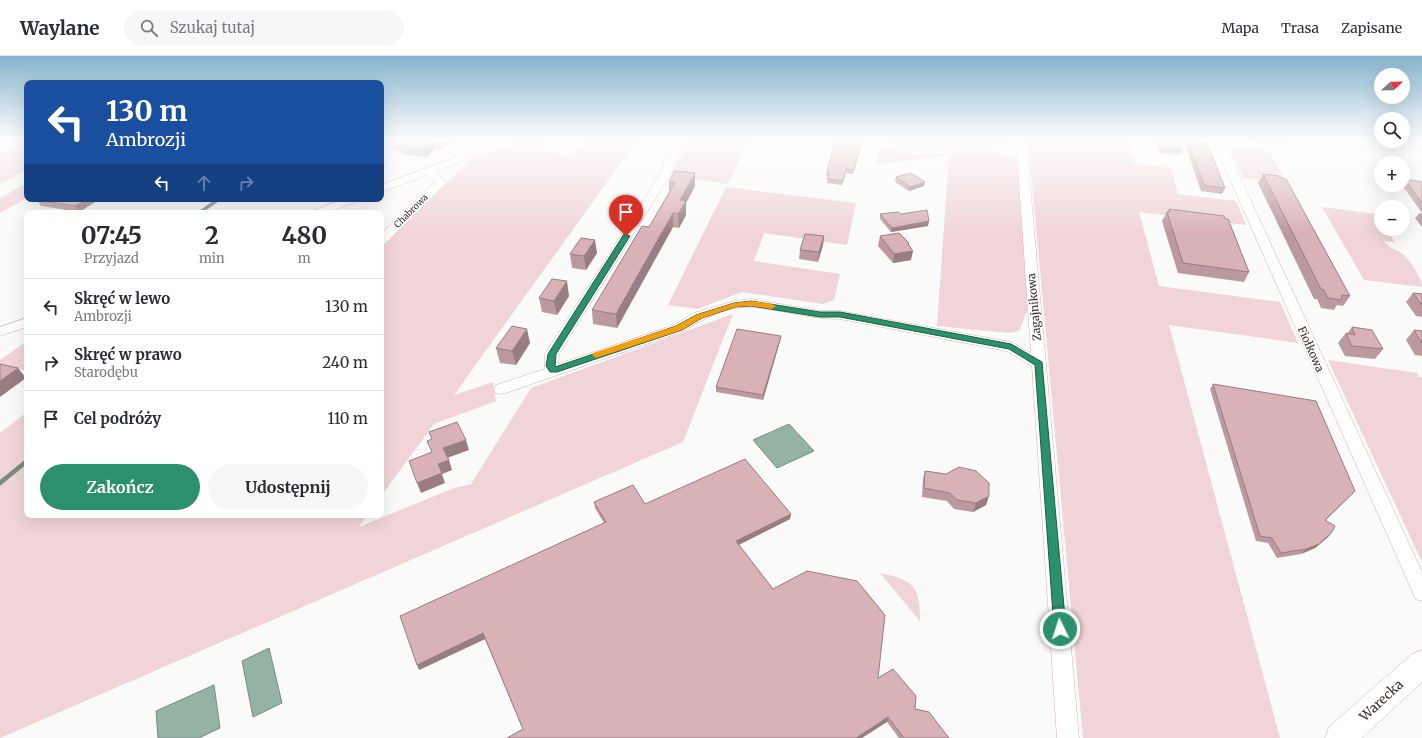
<!DOCTYPE html>
<html lang="pl">
<meta charset="utf-8">
<style>
:root{--surface:#fff;--page:#f7f7f7;--text:#2b2b33;--muted:#7c7c81;--line:#e1e1e2;--accent:#2b916d}
body{margin:0;font-family:Merriweather,serif;background:var(--page);color:var(--text);height:100vh;display:flex;flex-direction:column;font-size:15px;white-space:nowrap}
*{box-sizing:border-box;margin:0}
p{font-size:13px;color:var(--muted)}
.icon{flex:none;width:22px;height:22px;fill:none;stroke:currentColor;stroke-width:2;stroke-linecap:round;stroke-linejoin:round}
.map{position:relative;flex:1;overflow:hidden}
.panel{position:absolute;left:24px;top:154px;width:360px;height:308px;display:flex;flex-direction:column;background:var(--surface);border-radius:8px;box-shadow:0 4px 16px #0002}
.panel>*{flex:none}
.hud{position:absolute;left:24px;top:24px;width:360px;height:122px;border-radius:8px;box-shadow:0 4px 16px #0002;background:#1a4fa0;color:#fff;overflow:hidden}
.needle{width:26px;rotate:68deg}
.buttons{position:absolute;left:1374px;top:12px;display:grid;gap:8px}
.buttons a{display:grid;place-items:center;width:36px;height:36px;border-radius:50%;background:var(--surface);box-shadow:0 4px 16px #0002;font-size:20px}
.pin{position:absolute;display:grid;place-items:center;width:34px;height:34px;color:#fff;margin:-41px -17px;border-radius:50% 50% 50% 0;rotate:-45deg;box-shadow:0 0 4px #0007}
.pin .icon{rotate:45deg}
.me{position:absolute;width:44px;margin:-22px;rotate:356deg;stroke-linejoin:round;filter:drop-shadow(0 0 3px #0008)}
.turn{display:flex;align-items:center;gap:14px;height:84px;padding:0 16px;font-size:18px}
.turn .icon{width:52px;height:52px;stroke-width:2.5}
.turn b{display:block;font-size:28px;line-height:34px}
.lanes{display:flex;align-items:center;height:38px;padding:0 16px;background:#0003;justify-content:center;gap:20px;direction:ltr}
.lanes .off{opacity:.35}
.eta{display:flex;justify-content:space-evenly;align-items:center;height:68px;text-align:center}
.eta b{font-size:24px;font-weight:700;line-height:28px}
.button{display:flex;gap:8px;margin-top:auto;padding:8px 16px}
.button a{flex:1;height:46px;border-radius:24px;background:var(--accent);color:#fff;font-size:16px;font-weight:700;line-height:46px;text-align:center}
.button a+a{background:var(--page);color:var(--text)}
ul{padding:0;list-style:none}
li{display:flex;align-items:center;gap:12px;height:56px;padding:0 16px;border-top:1px solid var(--line)}
li div{flex:1}
li b{display:block;font-size:15px}
li em{font-style:normal}
header{display:flex;align-items:center;gap:24px;box-sizing:border-box;height:56px;padding:0 20px;background:var(--surface);border-bottom:1px solid var(--line)}
header strong{font-size:19px}
nav{display:flex;gap:22px;margin-inline-start:auto;font-size:14px}
.search{width:280px;height:36px;background:var(--page);display:flex;align-items:center;gap:10px;box-sizing:border-box;padding:0 14px;border-radius:22px;color:var(--muted);font-size:15px}
.map>svg:first-child{display:block}
.green{fill:#f0d4d8}
.water{fill:#94b3a5;stroke:#7a8b82}
.lines{fill:none;stroke-linecap:round;stroke-linejoin:round}
.stream-far1{stroke:#7a8b82;stroke-width:3.5}
.stream{stroke:#7a8b82;stroke-width:4.5}
.street-casing{stroke:#d7afb5;stroke-width:1}
.secondary-casing{stroke:#d7afb5;stroke-width:1}
.street{fill:#fff;fill-rule:evenodd}
.secondary{fill:#fff;fill-rule:evenodd}
.wall{fill:#bb999e}
.shaded-wall{fill:#987d81}
.building{fill:#d9b2b8;stroke:#987d81}
.route{fill:#2b916d;stroke:#1c5e47}
.slow{fill:#f59e0b}
.labels{text-anchor:middle;stroke-width:3;stroke-linejoin:round;paint-order:stroke}
.far-street-label{font-size:9px;fill:#3c2d2f;stroke:#fff}
.street-label{font-size:11px;fill:#3c2d2f;stroke:#fff}
.near-street-label{font-size:13px;fill:#3c2d2f;stroke:#fff}
</style>
<header>
<strong>Waylane</strong>
<div class="search"><svg class="icon" aria-label="search" viewBox="0 0 24 24"><circle cx="10" cy="10" r="6"/><path d="M15 15l6 6"/></svg>Szukaj tutaj</div>
<nav><a>Mapa</a><a>Trasa</a><a>Zapisane</a></nav>
</header>
<div class="map">
<svg width="1422" height="682" viewBox="0 0 1422 682">
<rect width="100%" height="100%" fill="#fafafa"/>
<g class="green">
<polygon points="524,83 549,83 539,95 571,99 585,83 638,83 454,339 493,326 496,345 434,368 381,440 381,190 470,104"/>
<polygon points="692,83 749,83 728,128 669,120"/>
<path d="M887,83H1010V90L911,95C901,93 893,91 887,83Z"/>
<polygon points="1028,83 1127,83 1135,108 1171,112 1178,138 1236,145 1246,169 1139,156 1159,230 1280,246 1298,287 1169,269 1280,682 1083,682"/>
<polygon points="1225,83 1285,83 1290,91 1226,84"/>
<polygon points="27,84 27,115 24,115 0,128 0,97"/>
<path d="M883,89L899,96L910,98C937,100 996,90 1018,103L1028,235L1027,255L1019,275L1010,277L937,270L949,99L875,109Z"/>
<polygon points="1236,92 1269,95 1287,127 1243,122 1230,94"/>
<polygon points="27,127 27,142 0,157 0,142"/>
<polygon points="726,131 856,147 847,189 764,177 754,205 840,218 834,244 823,248 742,236 697,253 668,249"/>
<path d="M1322,151L1376,158L1381,166V173H1386L1395,186L1384,185C1391,195 1398,193 1405,200C1411,207 1422,222 1422,231L1364,224Z"/>
<polygon points="733,258 683,386 0,682 0,377 27,356 27,459 367,459 359,471 454,432 471,428 531,332"/>
<polygon points="27,285 27,315 0,309 0,304"/>
<polygon points="1328,304 1417,317 1419,321 1422,321 1422,506"/>
<path d="M880,517C914,524 920,530 920,565Z"/>
</g>
<g class="water">
<polygon points="789,368 814,395 777,412 753,384"/>
<polygon points="269,592 282,647 253,661 242,605"/>
<polygon points="214,629 220,672 199,682 158,682 156,655"/>
</g>
<g class="lines">
<polyline class="stream-far1" points="199,157 219,143"/>
<polyline class="stream" points="0,427 27,405"/>
<g class="street-casing">
<g id="street">
<polygon points="504,83 517,83 435,116 446,126 445,128 385,188 381,189 381,178 435,126 427,119 381,136 381,129"/>
<path d="M679,83H689L675,104L673,114L559,298L558,308L674,269L694,257L734,245L751,243L820,255H840L1011,286L1031,297L1016,83H1026L1079,682H1057L1032,310L1007,295L840,263C810,263 782,254 752,251C729,249 703,263 684,275L506,337L501,338L496,337L494,333L496,329L545,313V298L663,114L665,104Z"/>
<path d="M1172,83C1182,81 1212,81 1220,86C1223,87 1225,91 1227,93L1422,516V545L1415,543L1413,537L1217,94L1214,91L1177,86Z"/>
<polygon points="344,143 360,143 358,145 326,157 310,157 312,155"/>
<polygon points="27,262 27,271 0,280 0,271"/>
</g>
</g>
<g class="secondary-casing">
<polygon id="secondary" points="1422,594 1422,626 1362,682 1325,682 1329,671 1412,598"/>
</g>
<use href="#street" class="street"/>
<use href="#secondary" class="secondary"/>
</g>
<g class="wall">
<polygon points="453,83 442,93 436,92 426,101 402,98 401,95 395,94 392,85"/>
<polygon points="861,83 862,83 861,88 853,118 846,117 842,129 827,127 828,120 826,120 827,116 832,99 831,99 832,94"/>
<polygon points="1156,83 1179,83 1183,93 1180,99 1160,97"/>
<polygon points="1188,85 1225,132 1222,138 1201,135 1186,91"/>
<polygon points="695,117 695,130 686,147 686,159 679,172 673,171 617,272 593,268 592,254 649,171 669,136 669,126"/>
<polygon points="1263,118 1350,240 1343,250 1337,249 1334,254 1321,252 1317,243 1314,243 1258,127"/>
<polygon points="896,121 924,130 909,135 895,126"/>
<polygon points="1405,123 1422,126 1422,157 1402,129 1403,129 1403,126"/>
<polygon points="39,143 100,143 79,156 41,150 37,144"/>
<polygon points="1169,153 1249,216 1244,226 1178,217 1162,165 1167,156"/>
<polygon points="880,158 901,158 928,170 891,176 880,163"/>
<polygon points="1419,158 1422,158 1422,171 1415,162"/>
<polygon points="824,180 823,189 818,206 799,203 800,194"/>
<polygon points="880,180 908,189 911,204 893,207 878,190"/>
<polygon points="597,197 586,214 572,212 570,198"/>
<polygon points="1413,237 1422,238 1422,261 1416,260 1406,246"/>
<polygon points="569,240 557,259 542,256 539,242"/>
<polygon points="1352,271 1383,293 1375,303 1345,300 1338,287 1346,277 1347,278"/>
<polygon points="1414,274 1422,275 1422,300 1415,299 1406,284"/>
<polygon points="781,280 780,285 763,344 716,336 716,331"/>
<polygon points="530,287 516,309 500,307 496,292"/>
<polygon points="1213,328 1355,435 1326,464 1332,476 1328,481 1315,492 1301,498 1277,502 1268,487 1256,485 1210,333"/>
<polygon points="925,415 986,449 973,456 954,453 947,445 922,441 923,423"/>
<polygon points="594,446 645,448 791,458 790,463 739,489 773,533 949,682 899,682 887,666 523,674 485,583 419,614 604,467 595,452"/>
</g>
<g class="shaded-wall">
<polygon points="433,83 436,92 426,101 423,92"/>
<polygon points="441,83 453,83 442,93 440,84"/>
<polygon points="695,117 695,130 686,147 686,159 679,172 678,158 680,144"/>
<polygon points="925,126 924,130 909,135 910,131"/>
<polygon points="87,143 100,143 79,156 75,150"/>
<polygon points="673,157 673,171 617,272 616,258"/>
<polygon points="929,165 928,170 891,176 892,172"/>
<polygon points="824,180 823,189 818,206 819,196"/>
<polygon points="595,184 597,197 586,214 584,200"/>
<polygon points="909,187 907,196 913,195 911,204 893,207 894,198"/>
<polygon points="567,225 569,240 557,259 554,245"/>
<polygon points="527,273 530,287 516,309 512,295"/>
<polygon points="781,280 780,285 763,344 763,339"/>
<polygon points="18,312 26,322 0,341 0,325"/>
<polygon points="466,384 469,394 447,402 443,392"/>
<polygon points="449,404 452,414 442,418 445,427 421,437 417,427 438,408"/>
<polygon points="989,440 986,449 973,456 976,447"/>
<polygon points="791,458 790,463 736,490 736,485"/>
<polygon points="1332,476 1328,481 1315,492 1301,498 1306,493"/>
<polygon points="483,577 485,583 419,614 417,609"/>
<polygon points="888,661 887,666 862,682 856,682"/>
</g>
<g class="building">
<polygon points="394,83 441,83 440,84 433,83 423,92 399,89 402,86 392,85"/>
<polygon points="835,83 862,83 854,114 846,113 843,125 827,123 829,116 827,116 833,94 832,94"/>
<polygon points="1160,83 1179,83 1183,93 1163,91"/>
<polygon points="1188,85 1207,87 1225,132 1204,129"/>
<polygon points="675,115 695,117 680,144 686,145 678,158 673,157 616,258 592,254 642,170 649,171 675,127 669,126"/>
<polygon points="911,117 925,126 910,131 896,121"/>
<polygon points="1263,118 1279,120 1281,122 1286,123 1350,240 1342,239 1341,244 1328,242 1324,234 1321,233"/>
<polygon points="1405,123 1422,126 1422,147"/>
<polygon points="39,143 87,143 75,150 37,144"/>
<polygon points="1169,153 1224,160 1225,163 1228,163 1249,216 1183,207 1167,156 1170,156"/>
<polygon points="927,154 929,165 892,172 880,158 898,156 901,158"/>
<polygon points="1419,158 1422,158 1422,162"/>
<polygon points="899,177 909,187 908,188 913,195 894,198 880,180"/>
<polygon points="805,178 824,180 819,196 800,194"/>
<polygon points="581,182 595,184 584,200 570,198"/>
<polygon points="552,223 567,225 554,245 539,242"/>
<polygon points="1413,237 1422,238 1422,249"/>
<polygon points="512,270 527,273 512,295 496,292"/>
<polygon points="1352,271 1372,274 1383,293 1352,290 1346,277 1355,279"/>
<polygon points="737,273 781,280 763,339 716,331"/>
<polygon points="1414,274 1422,275 1422,287"/>
<polygon points="0,308 18,312 0,325"/>
<polygon points="1213,328 1316,345 1355,435 1325,464 1335,470 1332,476 1319,488 1306,493 1281,497 1272,482 1260,480"/>
<polygon points="457,366 466,384 443,392 449,404 438,408 442,417 417,427 409,405 432,396 427,385 432,383 429,376"/>
<polygon points="745,403 791,458 736,485 773,533 807,515 857,525 885,559 878,622 893,613 916,640 915,653 929,656 949,682 904,682 888,661 856,682 507,682 523,673 483,577 417,609 400,560 606,466 594,446 633,429 645,448"/>
<polygon points="959,411 976,415 989,427 989,440 976,447 957,444 950,437 924,432 925,415 946,418"/>
</g>
<linearGradient id="sky" x2="0" y2="1"><stop stop-color="#86b4cd"/><stop offset="0.47" stop-color="#fdfdfd"/><stop offset="1" stop-color="#fdfdfd" stop-opacity="0"/></linearGradient>
<rect width="1422" height="178" fill="url(#sky)"/>
<polygon class="route" points="624,178 630,180 556,298 555,311 676,270 696,259 734,247 751,245 820,256 840,256 1011,288 1042,306 1066,573 1064,577 1060,578 1055,577 1054,573 1035,309 1009,293 840,261 820,261 751,250 735,251 702,262 682,274 557,316 550,316 546,310 548,298"/>
<polygon class="slow" points="751,245 772,248 776,250 772,253 751,250 735,251 702,262 682,274 599,301 596,302 592,299 593,297 676,270 696,259 734,247"/>
<g class="labels">
<g class="far-street-label">
<text transform="translate(411 155) rotate(-45)" y="3">Chabrowa</text>
</g>
<g class="street-label">
<text transform="translate(1034 251) rotate(-95)" y="4">Zagajnikowa</text>
<text transform="translate(1311 293) rotate(66)" y="4">Fiołkowa</text>
</g>
<g class="near-street-label">
<text transform="translate(1381 644) rotate(-43)" y="5">Warecka</text>
</g>
</g>
</svg>
<div class="buttons">
<a><svg class="needle" viewBox="-14 -14 28 28"><path d="M0-13l5 13h-10z" fill="#e53935"/><path d="M0 13l5-13h-10z" fill="#7c7c81"/></svg></a>
<a><svg class="icon" aria-label="search" viewBox="0 0 24 24"><circle cx="10" cy="10" r="6"/><path d="M15 15l6 6"/></svg></a>
<a>+</a>
<a>−</a>
</div>
<div class="pin" style="left:626px;top:180px;background:#d93025"><svg class="icon" aria-label="arrive" viewBox="0 0 24 24"><path d="M6 21V4h12l-3 4 3 4H6"/></svg></div>
<svg class="me" style="left:1060px;top:573px" viewBox="-20 -20 40 40"><circle r="17" fill="#2b916d" stroke="#fff" stroke-width="3"/><path d="M0-11L8 9 0 5-8 9z" fill="#fff"/></svg>
<div class="hud">
<div class="turn"><svg class="icon" aria-label="left" viewBox="0 0 24 24"><path d="M17 20v-9H6M10 6l-5 5 5 5"/></svg><div><b>130 m</b>Ambrozji</div></div>
<div class="lanes"><svg class="icon" aria-label="left" viewBox="0 0 24 24"><path d="M17 20v-9H6M10 6l-5 5 5 5"/></svg><svg class="icon off" aria-label="ahead" viewBox="0 0 24 24"><path d="M12 20V5M6 11l6-6 6 6"/></svg><svg class="icon off" aria-label="right" viewBox="0 0 24 24"><path d="M7 20v-9h11M14 6l5 5-5 5"/></svg></div>
</div>
<section class="panel">
<div class="eta">
<div><b>07:45</b><p>Przyjazd</p></div>
<div><b>2</b><p>min</p></div>
<div><b>480</b><p>m</p></div>
</div>
<ul>
<li><svg class="icon" aria-label="left" viewBox="0 0 24 24"><path d="M17 20v-9H6M10 6l-5 5 5 5"/></svg><div><b>Skręć w lewo</b><p>Ambrozji</p></div><em>130 m</em></li>
<li><svg class="icon" aria-label="right" viewBox="0 0 24 24"><path d="M7 20v-9h11M14 6l5 5-5 5"/></svg><div><b>Skręć w prawo</b><p>Starodębu</p></div><em>240 m</em></li>
<li><svg class="icon" aria-label="arrive" viewBox="0 0 24 24"><path d="M6 21V4h12l-3 4 3 4H6"/></svg><div><b>Cel podróży</b></div><em>110 m</em></li>
</ul>
<div class="button"><a>Zakończ</a><a>Udostępnij</a></div>
</section>
</div>
